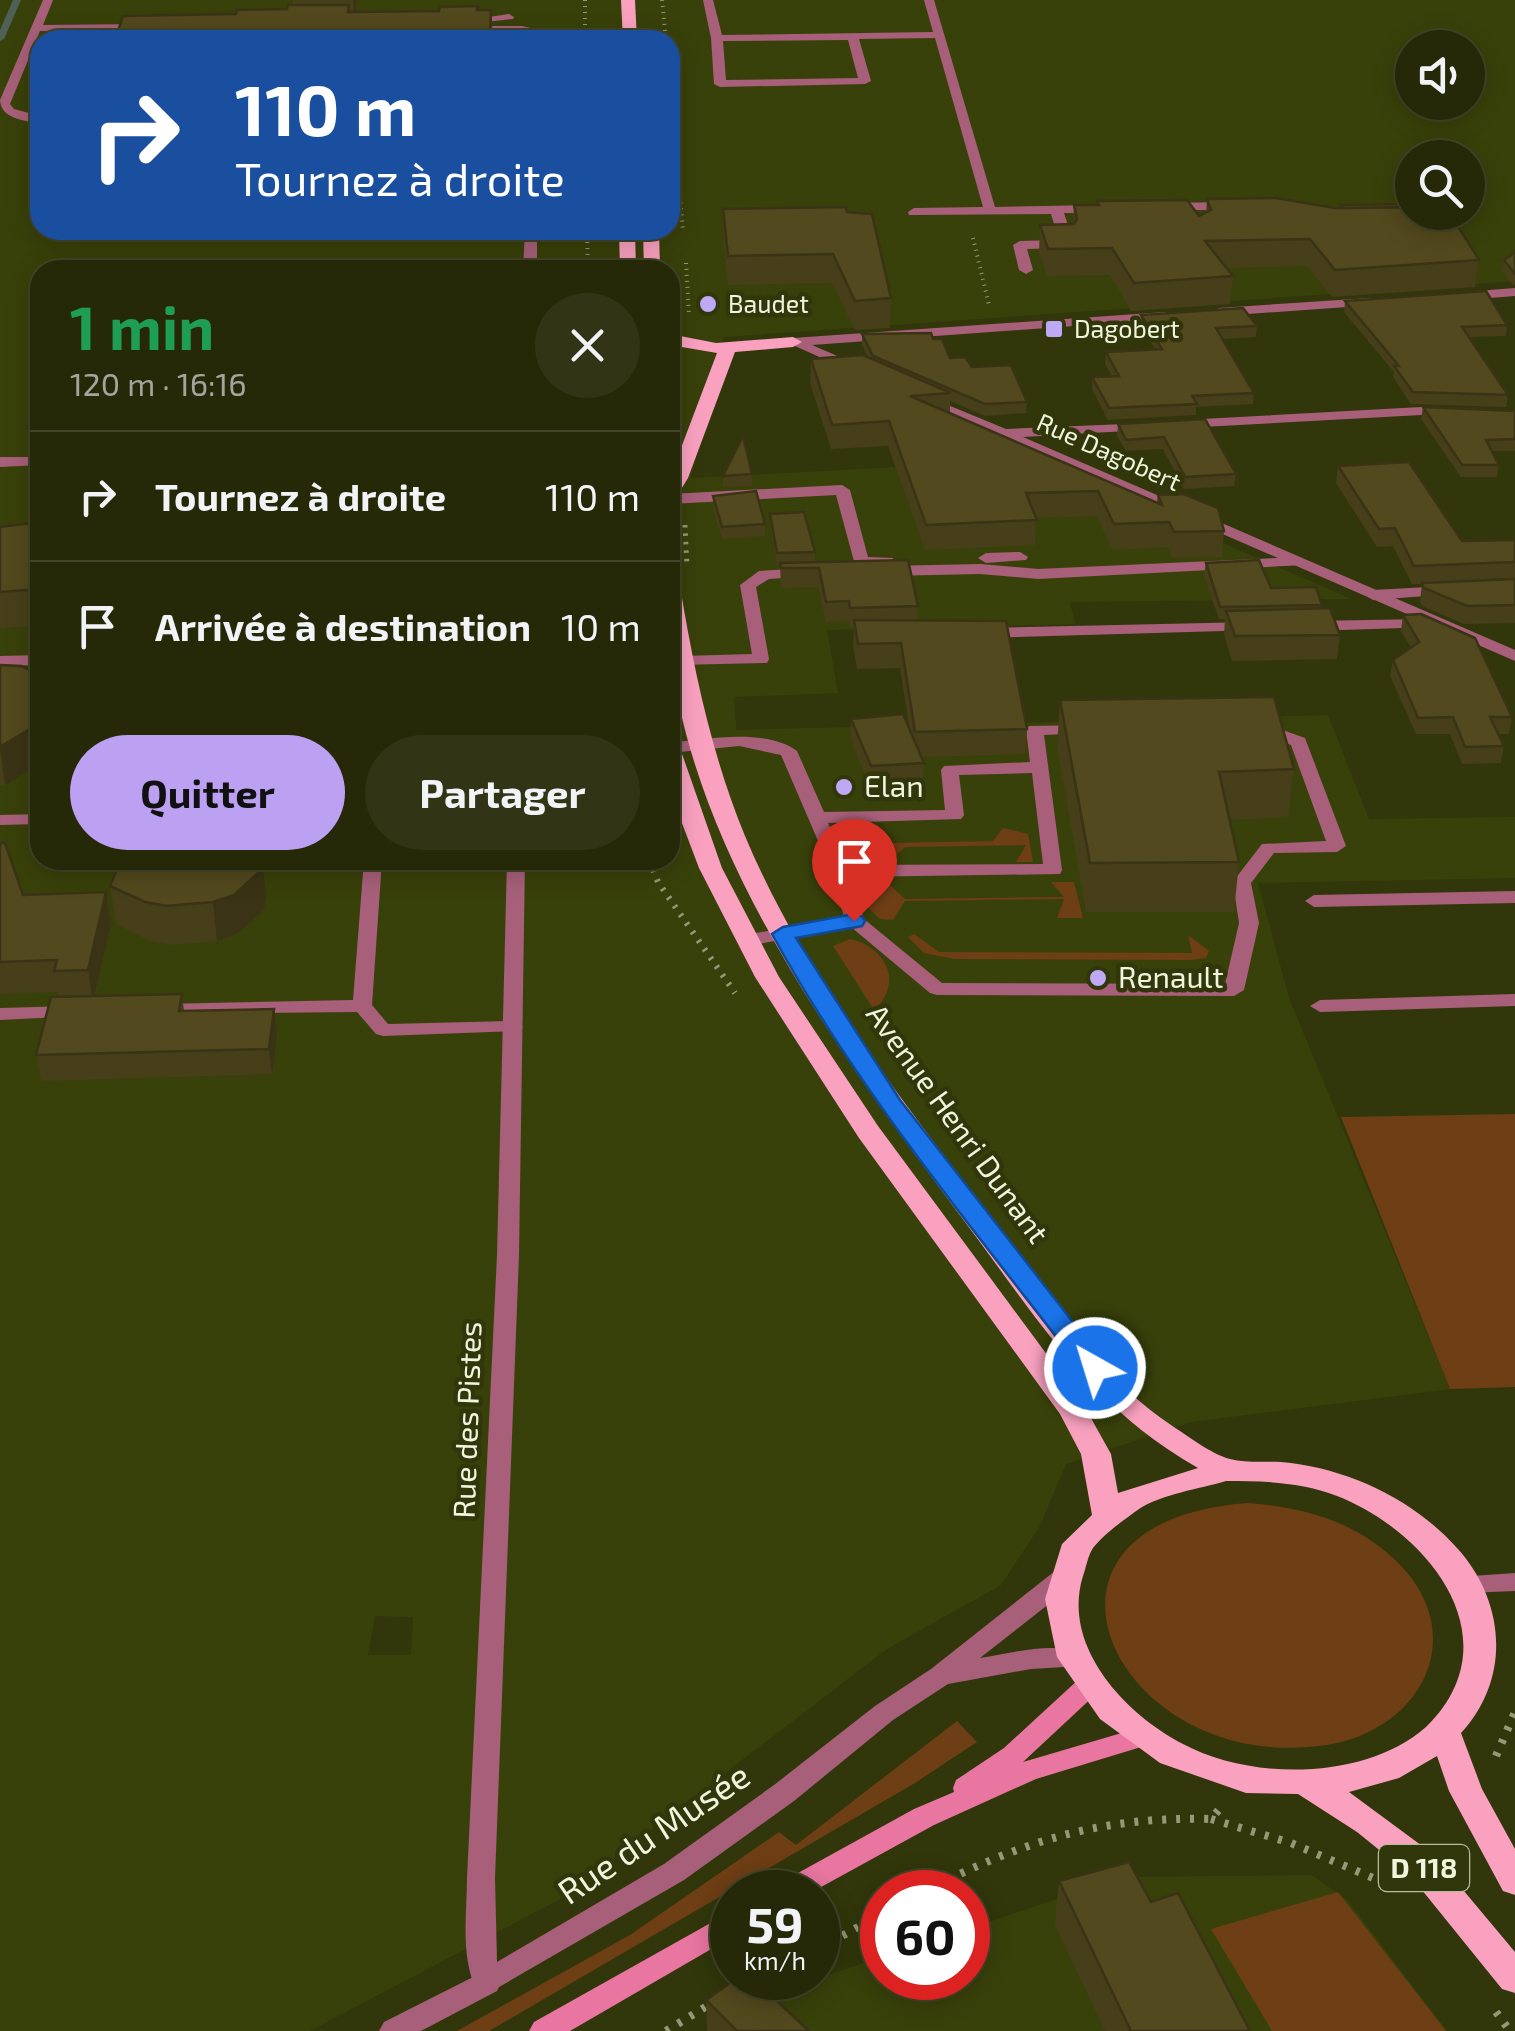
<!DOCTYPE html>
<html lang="fr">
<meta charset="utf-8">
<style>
:root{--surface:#252908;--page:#313516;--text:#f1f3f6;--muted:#a3a69c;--line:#424529;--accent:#bca0f2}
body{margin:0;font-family:"Exo 2",sans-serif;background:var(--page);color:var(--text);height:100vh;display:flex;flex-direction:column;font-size:38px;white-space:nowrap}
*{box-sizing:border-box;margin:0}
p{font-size:32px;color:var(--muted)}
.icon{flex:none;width:55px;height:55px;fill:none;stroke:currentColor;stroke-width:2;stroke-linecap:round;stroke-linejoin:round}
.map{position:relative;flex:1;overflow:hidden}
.panel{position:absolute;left:30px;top:260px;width:650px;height:610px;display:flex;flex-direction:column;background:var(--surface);border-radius:30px;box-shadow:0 5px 25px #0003,0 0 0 2px var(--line)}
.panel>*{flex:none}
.banner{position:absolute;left:30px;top:30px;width:650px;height:210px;border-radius:30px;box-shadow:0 5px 25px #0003,0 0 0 2px var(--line);background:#1a4fa0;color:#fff;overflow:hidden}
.buttons{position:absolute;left:1395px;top:30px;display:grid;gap:20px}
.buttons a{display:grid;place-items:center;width:90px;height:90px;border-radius:50%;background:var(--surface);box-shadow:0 5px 25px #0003,0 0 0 2px var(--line);font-size:50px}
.speed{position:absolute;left:710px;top:1870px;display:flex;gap:20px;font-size:50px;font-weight:700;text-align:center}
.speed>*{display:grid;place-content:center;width:130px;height:130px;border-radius:50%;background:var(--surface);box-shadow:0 5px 25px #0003,0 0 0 2px var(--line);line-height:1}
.speed small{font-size:25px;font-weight:400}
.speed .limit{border:15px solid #d22;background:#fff;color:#111}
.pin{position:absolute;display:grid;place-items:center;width:85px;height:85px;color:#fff;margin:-102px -42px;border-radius:50% 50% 50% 0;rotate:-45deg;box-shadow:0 0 10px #0007}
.pin .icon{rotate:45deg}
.me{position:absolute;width:110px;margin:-55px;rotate:321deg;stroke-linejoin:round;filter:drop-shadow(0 0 8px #0008)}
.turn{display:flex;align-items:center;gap:35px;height:210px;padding:0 40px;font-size:45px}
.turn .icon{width:130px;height:130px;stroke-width:2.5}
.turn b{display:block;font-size:70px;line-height:85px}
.round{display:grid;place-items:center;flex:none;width:105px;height:105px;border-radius:52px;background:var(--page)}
.head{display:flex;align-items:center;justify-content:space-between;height:170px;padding:0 40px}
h1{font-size:60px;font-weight:700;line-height:75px;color:#1e9e55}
.button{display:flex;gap:20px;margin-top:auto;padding:20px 40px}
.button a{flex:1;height:115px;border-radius:60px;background:var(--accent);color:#111;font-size:40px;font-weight:700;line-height:115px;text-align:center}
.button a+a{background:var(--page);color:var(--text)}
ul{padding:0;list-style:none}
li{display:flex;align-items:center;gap:30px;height:130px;padding:0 40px;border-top:2px solid var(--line)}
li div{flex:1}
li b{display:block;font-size:38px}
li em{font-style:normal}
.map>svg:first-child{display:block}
.built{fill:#39410a;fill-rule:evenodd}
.green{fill:#6e3e15}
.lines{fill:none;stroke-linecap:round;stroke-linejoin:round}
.stream{fill:#4f6157;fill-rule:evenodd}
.path-far3{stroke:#949977;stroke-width:4;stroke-dasharray:1 5;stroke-linecap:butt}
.path-far2{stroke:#949977;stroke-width:5;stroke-dasharray:2.5 6;stroke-linecap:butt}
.path-far1{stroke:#949977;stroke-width:6;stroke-dasharray:2.5 8;stroke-linecap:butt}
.path{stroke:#949977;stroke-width:8;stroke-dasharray:4 10;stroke-linecap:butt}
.lane{fill:#a8607a;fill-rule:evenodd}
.street{fill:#a8607a;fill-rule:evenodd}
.secondary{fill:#e876a1;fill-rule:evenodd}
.primary{fill:#faa1c0;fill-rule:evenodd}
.wall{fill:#473f1a}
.shaded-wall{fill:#3a3315}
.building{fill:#53491e;stroke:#3a3315;stroke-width:2.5}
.route{fill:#1a73e8;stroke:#114b97;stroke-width:2.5}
.poi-dot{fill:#bfa9f4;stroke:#31370a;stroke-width:4}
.labels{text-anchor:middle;stroke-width:9;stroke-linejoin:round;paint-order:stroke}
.far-poi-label{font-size:25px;fill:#f0f5dd;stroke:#31370a;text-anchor:start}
.far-street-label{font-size:25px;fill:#f0f5dd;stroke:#31370a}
.shield{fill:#31370a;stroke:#b7bc9e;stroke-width:2.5}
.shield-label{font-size:28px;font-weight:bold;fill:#f0f5dd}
.poi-label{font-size:30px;fill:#f0f5dd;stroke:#31370a;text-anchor:start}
.street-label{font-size:30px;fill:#f0f5dd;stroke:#31370a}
.near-street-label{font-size:35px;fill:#f0f5dd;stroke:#31370a}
</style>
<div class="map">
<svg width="1515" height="2031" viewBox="0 0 1515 2031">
<rect width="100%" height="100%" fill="#31370a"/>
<g class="built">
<path d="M0,0H1515V281L724,337L691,478L1033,460L1351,599L1070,602L1075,624L827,630L838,693L734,697L736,730L1328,715L1369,819L1515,817V878L1258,883L1289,998L1450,1389L1191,1422L1066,1464L1040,1526L1001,1585L887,1649L562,1898L310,2031H0ZM40,40H670V230H40ZM1412,48H1468V102H1412ZM1412,158H1468V212H1412ZM40,270H670V860H40ZM375,1616L413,1617L411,1655H368Z"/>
<polygon points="1312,1875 1348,1901 1447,2031 717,2031 753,2006 792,1987 882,1957 882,1978 968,1978 968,1929 1122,1877"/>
</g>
<g class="green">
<polygon points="1003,828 1028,834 1033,862 1016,862 1026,845 905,847 886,864 868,864 892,843 993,841"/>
<polygon points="874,882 887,882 905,899 1064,897 1051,882 1074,882 1083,918 1057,918 1064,899 905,901 893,920 880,919 863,903"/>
<polygon points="914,934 939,952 1192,953 1188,935 1209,951 1206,958 1190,960 954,959 924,953 908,937"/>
<path d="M850,939C886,947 904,983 874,1010L833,946Z"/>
<polygon points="1515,1114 1515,1387 1450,1389 1341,1117"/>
<path d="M1247,1503C1301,1507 1352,1520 1393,1558C1473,1631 1424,1730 1326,1745C1115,1777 995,1522 1247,1503Z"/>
<polygon points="957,1721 977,1742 915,1783 489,2031 457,2031 630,1935 779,1832 796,1845"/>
<polygon points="1338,1892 1446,2031 1272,2031 1211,1929"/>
</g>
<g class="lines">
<polygon class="stream" points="13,0 21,0 4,39 0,41 0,30"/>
<g class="path-far3">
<polyline points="585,0 585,40"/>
<polyline points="662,0 666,40"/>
<polyline points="670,77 683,231"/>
<polyline points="587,230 588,270"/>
<polyline points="973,238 989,305"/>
<polyline points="686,263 689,315"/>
</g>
<polyline class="path-far2" points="685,525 687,567"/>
<polyline class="path-far1" points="649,860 658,882 735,993"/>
<g class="path">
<polyline points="1496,1756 1515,1712"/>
<polyline points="1211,1819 1291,1843 1373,1878"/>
<path d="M923,1892C1021,1842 1100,1816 1211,1819L1222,1806"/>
<polyline points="818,1949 882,1914"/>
<polyline points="1496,2012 1510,2031"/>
<polyline points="666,2031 712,2003"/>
</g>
<g class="lane">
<path d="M43,0H53L43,25L144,24L150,27L144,30L40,31L10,104L14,109L40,116V124C24,120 1,119 0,100Z"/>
<path d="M703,0H713L722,35L933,32L924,0H934L995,207L1097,205L1103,209L1097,213H1064L1074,244L1067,248L1027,249L1033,270L1026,274L1019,270L1013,245L1020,241L1059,240L1051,214L909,215L908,212L914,208L983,207L935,38L859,39L871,81L865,84L720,87L714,84L711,38ZM848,40L858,78L726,80L723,41Z"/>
<polygon points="509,14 514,17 513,19 468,24 462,21"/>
<polygon points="492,26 522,26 547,32 549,40 537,40 537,36 488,31 486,29"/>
<polygon points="1166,203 1232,202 1238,206 1232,210 1162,210 1162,204"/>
<polygon points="0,457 40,457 40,465 0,467"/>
<polygon points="842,485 850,490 868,557 893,558 893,564 855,565 836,495 670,504 670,494"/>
<polygon points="1020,552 1028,557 1026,560 986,563 978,558 986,553"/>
<polygon points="1298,557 1306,562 1304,565 1038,579 980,574 886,576 878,571 886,566 980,564 1038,569"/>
<polygon points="807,568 813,570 813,576 769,579 756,587 769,659 767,663 676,665 674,661 682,656 752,654 740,585 759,571"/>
<polygon points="1446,586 1452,588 1452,594 1373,600 1365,595 1373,590"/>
<polygon points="1427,619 1433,621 1433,627 1311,631 1303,626 1311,621"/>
<polygon points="1252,622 1258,624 1258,630 981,638 973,633 981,628"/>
<polygon points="40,655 40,665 0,666 0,656"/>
<path d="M1260,722L1305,738L1346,846L1337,852L1274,853L1251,883L1259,923L1244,990L1234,996L937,995L930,993L851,927L747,946L740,944L737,940L740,936L844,917L831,871L781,755L739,746L670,753V743C706,739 767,728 797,751L824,812L945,810L941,770L944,766L1030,762L1026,730L1029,726L1087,725L1090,729L1087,733L1044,735L1062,870L1060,874L851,877L864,919L942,983L1225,984L1239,923L1233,883L1235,879L1262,844L1326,841L1291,745L1254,731L1251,727ZM1032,773L1043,864L847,865L828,823L961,819L964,815L959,775Z"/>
<polygon points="40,814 40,824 0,825 0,815"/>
<polygon points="364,860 382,860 372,1005 388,1024 513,1021 523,1027 520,1031 383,1036 376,1034 357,1012 154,1014 151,1010 154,1006 161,1004 353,1000"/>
<polygon points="1515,891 1515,903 1314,907 1305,901 1314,895"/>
<polygon points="72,1006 79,1008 82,1012 79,1016 0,1020 0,1008"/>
<polygon points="1515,1573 1515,1591 1466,1593 1457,1591 1453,1584 1457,1577"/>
<polygon points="487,1970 497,1973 501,1982 497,1991 421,2031 379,2031 384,2022"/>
</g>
<g class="street">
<polygon points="525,230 537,230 537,270 523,270"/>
<polygon points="1515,288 1515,296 1464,300 1457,296 1464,292"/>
<polygon points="1370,298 1375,299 1375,305 1219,316 1212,312 1219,308"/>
<polygon points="1165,312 1172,316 1170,319 812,345 858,365 860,368 853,372 786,342 793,338"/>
<polygon points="926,396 1006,429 1149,423 1149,429 1144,430 1023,437 1515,650 1515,661 921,403 919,400"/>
<polygon points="1421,407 1448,409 1455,413 1448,417 1421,415 1183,428 1176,424 1183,420"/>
<path d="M507,860H525L519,1255L495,1878L497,1962L664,1864L774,1785L875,1706L931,1669L1055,1571L1064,1569L1073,1571L1077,1578L1073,1585L980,1658C1012,1653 1049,1642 1081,1652L1085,1659L1081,1666L1031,1669L948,1684L893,1720L794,1801L684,1880L487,1994L477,1991C460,1957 467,1914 467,1878L497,1255Z"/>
<polygon points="1515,994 1515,1006 1320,1012 1310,1006 1320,1000"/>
</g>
<g class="secondary">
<polygon points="1088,1676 1097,1679 1101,1686 1097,1693 1023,1762 1142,1727 1151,1730 1155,1737 1151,1744 1036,1779 934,1825 812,1892 774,1892 778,1884 914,1809 954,1792 953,1788 956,1780 1004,1748 1079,1679"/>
<polygon points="732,1911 732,1937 570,2031 529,2031 534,2022"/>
</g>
<g class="primary">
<polygon points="621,0 635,0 637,40 623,40"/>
<polygon points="619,230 635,230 636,270 620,270"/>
<polygon points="643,230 659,230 660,270 644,270"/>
<polygon points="670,334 716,343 793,337 802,342 793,347 735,352 688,478 677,496 670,498 670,477 717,353 670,345"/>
<path d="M670,580L680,586C694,671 712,756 745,836C806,981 907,1106 1001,1231C1051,1298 1100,1378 1171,1425C1188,1436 1211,1454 1230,1459C1248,1464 1272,1460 1291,1463C1353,1471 1415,1501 1457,1548C1506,1602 1511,1679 1461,1733L1482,1789L1515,1849V1895L1503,1891L1449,1791L1437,1756L1399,1778L1349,1792L1433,1854L1515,1952V1993L1502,1989L1409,1874L1357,1832L1298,1794L1246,1793L1160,1763L1100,1719L1057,1657L1045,1599L1062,1544L1092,1515L1081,1454L1060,1414L859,1138L755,977L699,868L677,810L670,788V744L681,751L722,868L779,977L878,1126L1082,1402L1111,1454L1118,1493L1198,1468C1089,1406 1038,1319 965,1222C844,1059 692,857 670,648C668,626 670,602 670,580ZM1226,1481C1264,1481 1301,1482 1337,1496C1429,1532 1515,1640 1426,1727C1366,1780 1252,1781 1183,1744C1125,1714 1061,1646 1083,1576C1086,1568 1088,1555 1093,1548C1104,1534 1125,1519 1139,1509C1162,1494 1199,1489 1226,1481Z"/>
</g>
</g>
<g class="wall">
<polygon points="292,0 357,0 355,12 491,10 493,40 115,40 236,14 287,9 293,5"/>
<polygon points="1207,199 1335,208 1341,208 1341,205 1479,260 1475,287 1332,297 1307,266 1226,268 1233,276 1230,304 1131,311 1110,275 1047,276 1039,252 1040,225 1073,224 1074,205 1097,205 1097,201 1199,216 1206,213"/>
<polygon points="723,209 847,212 891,298 890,328 855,330 832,283 728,285 723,237"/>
<polygon points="1515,252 1515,285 1512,284 1502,271 1504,260"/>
<polygon points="1345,301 1507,325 1506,336 1469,337 1508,395 1506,407 1411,404 1393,377 1394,372 1344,312"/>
<polygon points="1141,315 1257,326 1256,337 1222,339 1254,393 1253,404 1196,407 1196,415 1108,420 1092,389 1092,377 1112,376 1105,364 1106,352 1155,349 1141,326"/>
<polygon points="862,334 933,339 950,358 972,367 1027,402 1026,413 985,416 950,401 950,413 1157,502 1158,495 1224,531 1222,557 1172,558 1167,547 1112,550 1097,516 1036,518 1035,545 925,550 888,446 831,449 810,383 811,359 868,358 862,345"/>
<polygon points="1423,407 1515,411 1515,451 1492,451 1499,465 1497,477 1461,477 1421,419"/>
<polygon points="1205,419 1236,474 1234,486 1184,489 1163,449 1126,451 1117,436 1118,424"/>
<polygon points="1338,466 1462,541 1515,540 1515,623 1464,624 1422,606 1420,601 1422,584 1412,584 1393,546 1377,547 1336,483"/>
<polygon points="752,474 752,486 723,487 723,476"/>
<polygon points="713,496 765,524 765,536 722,539 713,507"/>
<polygon points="770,514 815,552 815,562 918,606 918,621 1027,729 1025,754 921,757 924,763 923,784 870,788 851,740 851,719 910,731 900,668 857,669 853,645 854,627 850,627 849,621 826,622 818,587 781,588 780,565 777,565 770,526"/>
<polygon points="40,522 40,626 0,628 0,527"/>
<polygon points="1206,563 1271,588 1322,605 1322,609 1340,635 1337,659 1232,661 1224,635 1225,619 1219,619 1204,575"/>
<polygon points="1403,615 1512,717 1509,734 1498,734 1504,746 1501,763 1462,764 1450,734 1416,734 1390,676 1393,660 1411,647 1401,631"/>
<polygon points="0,665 5,785 0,785"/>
<polygon points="1060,700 1294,769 1288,817 1230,820 1239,862 1234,912 1086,912 1057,747"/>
<polygon points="0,843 23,895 106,892 111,923 95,996 182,994 184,1011 274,1009 277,1034 272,1074 41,1081 36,1055 59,997 58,992 0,994"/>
<polygon points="110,886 266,897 264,910 238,933 217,941 171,945 150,941 116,924"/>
<polygon points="1059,1881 1151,1902 1250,2031 1105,2031 1055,1925"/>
<polygon points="706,2000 809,2031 707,2031"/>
</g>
<g class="shaded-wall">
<polygon points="353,0 357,0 354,17"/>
<polygon points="40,589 40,624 35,590"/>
<polygon points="40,723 40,763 5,785 0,747"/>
<polygon points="262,860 266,897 264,910 238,933 217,941 213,902"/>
<polygon points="106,892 111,923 93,1002 88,970"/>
<polygon points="274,1009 277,1034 272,1074 269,1049"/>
</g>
<g class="building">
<polygon points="288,5 349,5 348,12 439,11 440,7 478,6 477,10 491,10 490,40 115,40 123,16 236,14 237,10 287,9"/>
<polygon points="1276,198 1335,208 1412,207 1412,212 1449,212 1479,260 1335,270 1310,239 1205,241 1233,276 1134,283 1112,248 1048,249 1040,225 1074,224 1077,219 1074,205 1099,205 1097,201 1187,200 1199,216 1211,210 1207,199"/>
<polygon points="1412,204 1412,207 1343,208 1341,205"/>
<polygon points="846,207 847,212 872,214 891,298 855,301 833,254 728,256 723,209"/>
<polygon points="1515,252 1515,274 1504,260"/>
<polygon points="1486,291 1507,325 1462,327 1508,395 1413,392 1394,366 1399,366 1345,301"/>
<polygon points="1243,308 1257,326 1216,328 1254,393 1192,396 1197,404 1109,408 1092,377 1119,376 1106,352 1162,349 1141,315"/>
<polygon points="931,333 933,339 942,339 950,358 965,357 972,367 1011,365 1027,402 985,404 873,356 862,334"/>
<polygon points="863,355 951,393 910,396 1162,505 1158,495 1184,494 1218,508 1224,531 1174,532 1169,522 1114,524 1098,491 1026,493 1037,520 926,525 889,421 832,425 811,359"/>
<polygon points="1423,407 1515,411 1515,439 1486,440 1499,465 1462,465"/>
<polygon points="1205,419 1236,474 1185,477 1164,437 1126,440 1118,424"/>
<polygon points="743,436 752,474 723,476"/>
<polygon points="1409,462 1462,541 1515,540 1515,562 1414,566 1395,528 1379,529 1338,466"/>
<polygon points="756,491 765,524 722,527 713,496"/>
<polygon points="804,512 815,552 777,553 770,514"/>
<polygon points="40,522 40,589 0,592 0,527"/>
<polygon points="908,560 918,606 850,608 849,601 826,602 819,568 781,568 780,563"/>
<polygon points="1259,560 1271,588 1316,587 1322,605 1220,607 1206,563"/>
<polygon points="1515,579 1515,605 1467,606 1424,588 1422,583"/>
<polygon points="1330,608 1340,635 1235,636 1226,611"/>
<polygon points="1421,614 1475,638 1512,717 1490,717 1504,746 1465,747 1453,717 1418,718 1393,660 1419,642 1403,615"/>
<polygon points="854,620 1006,621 1027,729 915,732 901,643 858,644"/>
<polygon points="0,665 21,666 40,674 40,723 0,747"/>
<polygon points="1274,697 1294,769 1219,772 1239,862 1090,863 1060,700"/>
<polygon points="903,714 924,763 871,766 851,719"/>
<polygon points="0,843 5,843 23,895 106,892 88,970 54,971 57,960 0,962"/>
<polygon points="121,860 262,860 259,872 234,895 213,902 166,906 145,902 110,886"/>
<polygon points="182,994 179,1011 274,1009 269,1049 36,1055 51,997"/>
<polygon points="1129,1862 1151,1902 1178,1893 1250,2031 1131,2031 1059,1881"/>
<polygon points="737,1978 752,1978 809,2031 737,2031 706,2000"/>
</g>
<path class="route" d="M854,914L862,916L865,921L862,926L796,938L900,1100L1104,1362L1108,1368L1104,1374H1085C976,1232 858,1092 772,934L783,927Z"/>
<g class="poi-dot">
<circle cx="708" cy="304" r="10"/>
<rect x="1044" y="319" width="20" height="20" rx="5"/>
<circle cx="844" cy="787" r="10"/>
<circle cx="1098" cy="978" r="10"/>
</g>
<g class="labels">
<g class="far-poi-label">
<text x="728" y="313">Baudet</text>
<text x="1074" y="338">Dagobert</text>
</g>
<g class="far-street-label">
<text transform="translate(1109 452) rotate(24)" y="9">Rue Dagobert</text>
</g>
<rect class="shield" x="1379" y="1845" width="90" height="46" rx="8"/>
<g class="shield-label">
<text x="1424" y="1878">D 118</text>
</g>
<g class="poi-label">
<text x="864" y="797">Elan</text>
<text x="1118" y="988">Renault</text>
</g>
<g class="street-label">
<text transform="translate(957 1124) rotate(54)" y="10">Avenue Henri Dunant</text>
<text transform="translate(468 1420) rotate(-88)" y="10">Rue des Pistes</text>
</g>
<g class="near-street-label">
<text transform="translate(654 1834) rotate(-34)" y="12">Rue du Musée</text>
</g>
</g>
</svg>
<div class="buttons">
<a><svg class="icon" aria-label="sound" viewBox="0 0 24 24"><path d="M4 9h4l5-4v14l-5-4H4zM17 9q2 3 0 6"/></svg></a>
<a><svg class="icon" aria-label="search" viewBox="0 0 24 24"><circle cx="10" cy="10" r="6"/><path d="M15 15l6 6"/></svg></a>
</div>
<div class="speed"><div>59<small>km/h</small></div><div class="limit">60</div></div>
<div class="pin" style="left:854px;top:921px;background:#d93025"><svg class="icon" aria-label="arrive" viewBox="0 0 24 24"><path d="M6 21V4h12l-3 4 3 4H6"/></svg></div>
<svg class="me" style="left:1095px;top:1368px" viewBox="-20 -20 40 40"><circle r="17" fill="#1a73e8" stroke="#fff" stroke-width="3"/><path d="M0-11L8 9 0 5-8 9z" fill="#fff"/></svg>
<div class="banner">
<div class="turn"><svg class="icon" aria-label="right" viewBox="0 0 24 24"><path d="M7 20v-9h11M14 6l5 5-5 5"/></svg><div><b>110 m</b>Tournez à droite</div></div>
</div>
<section class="panel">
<div class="head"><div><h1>1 min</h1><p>120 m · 16:16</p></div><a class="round"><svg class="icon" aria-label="close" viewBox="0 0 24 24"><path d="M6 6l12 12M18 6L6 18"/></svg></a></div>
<ul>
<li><svg class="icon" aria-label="right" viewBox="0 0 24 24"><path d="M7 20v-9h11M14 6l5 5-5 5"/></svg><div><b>Tournez à droite</b></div><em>110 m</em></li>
<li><svg class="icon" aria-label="arrive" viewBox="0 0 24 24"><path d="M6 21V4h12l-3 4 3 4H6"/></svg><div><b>Arrivée à destination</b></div><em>10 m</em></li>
</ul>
<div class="button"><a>Quitter</a><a>Partager</a></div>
</section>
</div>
